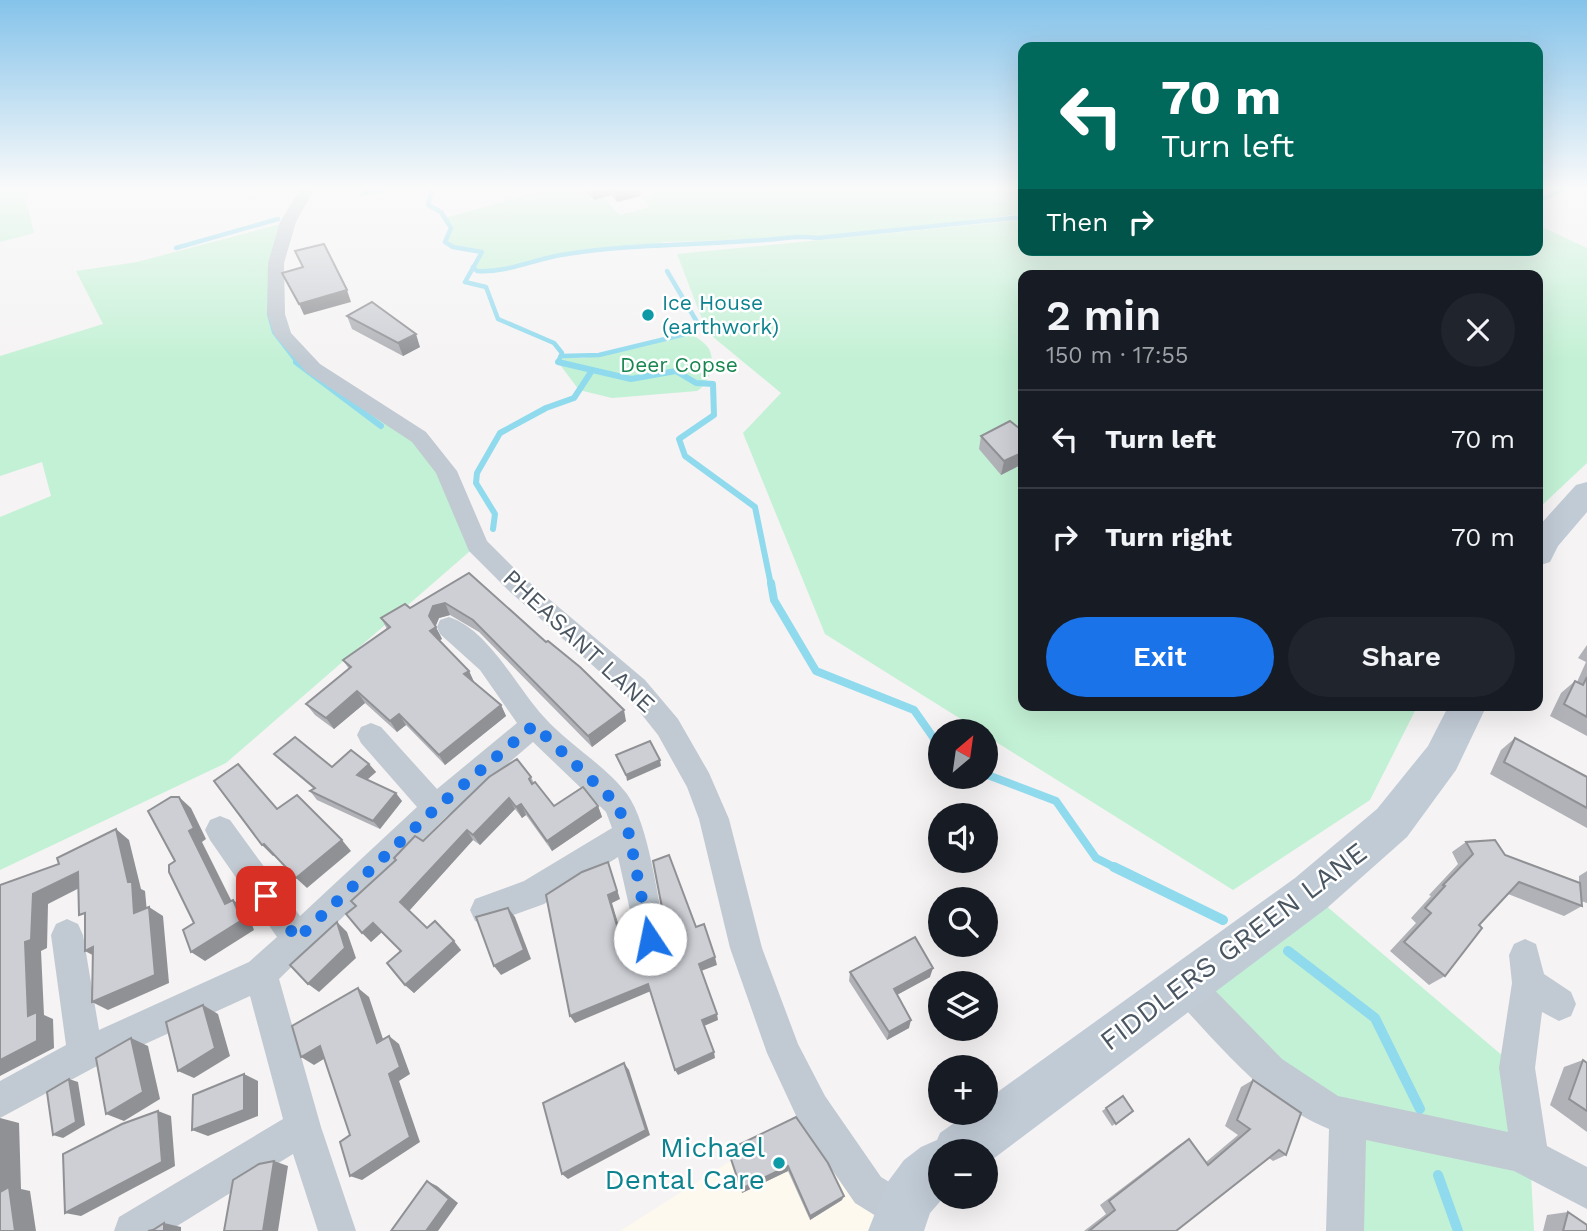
<!DOCTYPE html>
<meta charset="utf-8">
<style>
:root{--surface:#171b24;--page:#20242c;--text:#f1f3f6;--muted:#9ea1a6;--line:#363941;--accent:#1a73e8}
body{margin:0;font-family:"Work Sans",sans-serif;background:var(--page);color:var(--text);height:100vh;display:flex;flex-direction:column;font-size:26px;white-space:nowrap}
*{box-sizing:border-box;margin:0}
p{font-size:23px;color:var(--muted)}
.icon{flex:none;width:38px;height:38px;fill:none;stroke:currentColor;stroke-width:2;stroke-linecap:round;stroke-linejoin:round}
.map{position:relative;flex:1;overflow:hidden}
.panel{position:absolute;left:1018px;top:270px;width:525px;height:441px;display:flex;flex-direction:column;background:var(--surface);border-radius:14px;box-shadow:0 7px 28px #0002}
.panel>*{flex:none}
.hud{position:absolute;left:1018px;top:42px;width:525px;height:214px;border-radius:14px;box-shadow:0 7px 28px #0002;background:#00695c;color:#fff;overflow:hidden}
.needle{width:46px;rotate:29deg}
.tools{position:absolute;left:928px;top:719px;display:grid;gap:14px}
.tools a{display:grid;place-items:center;width:70px;height:70px;border-radius:50%;background:var(--surface);box-shadow:0 7px 28px #0002;font-size:35px}
.pin{position:absolute;display:grid;place-items:center;width:60px;height:60px;color:#fff;margin:-30px;border-radius:14px;box-shadow:0 4px 10px #0006}
.me{position:absolute;width:77px;margin:-38px;rotate:349deg;stroke-linejoin:round;filter:drop-shadow(0 0 5px #0008)}
.turn{display:flex;align-items:center;gap:24px;height:147px;padding:0 28px;font-size:32px}
.turn .icon{width:91px;height:91px;stroke-width:2.5}
.turn b{display:block;font-size:49px;line-height:60px}
.then{display:flex;align-items:center;height:66px;padding:0 28px;background:#0003;gap:14px;font-size:26px}
.round{display:grid;place-items:center;flex:none;width:74px;height:74px;border-radius:37px;background:var(--page)}
.headline{display:flex;align-items:center;justify-content:space-between;height:119px;padding:0 28px}
h1{font-size:42px;font-weight:600;line-height:52px}
.cta{display:flex;gap:14px;margin-top:auto;padding:14px 28px}
.cta a{flex:1;height:80px;border-radius:42px;background:var(--accent);color:#fff;font-size:28px;font-weight:600;line-height:80px;text-align:center}
.cta a+a{background:var(--page);color:var(--text)}
ul{padding:0;list-style:none}
li{display:flex;align-items:center;gap:21px;height:98px;padding:0 28px;border-top:2px solid var(--line)}
li div{flex:1}
li b{display:block;font-size:26px}
li em{font-style:normal}
.map>svg:first-child{display:block}
.commercial{fill:#fdf9ef}
.green{fill:#c3f1d5}
.lines{fill:none;stroke-linecap:round;stroke-linejoin:round}
.stream-far3{stroke:#90daee;stroke-width:4.5}
.stream-far2{stroke:#90daee;stroke-width:6}
.stream-far1{stroke:#90daee;stroke-width:8}
.stream{stroke:#90daee;stroke-width:10}
.street{fill:#c1cad2;fill-rule:evenodd}
.secondary{fill:#c1cbd6;fill-rule:evenodd}
.wall{fill:#b0b2b7}
.shaded-wall{fill:#909195}
.building{fill:#cdcfd5;stroke:#909195;stroke-width:2}
.route{stroke:#1a73e8;stroke-width:12;stroke-dasharray:0 21.6}
.culture-dot{fill:#0f9aa8;stroke:#fff;stroke-width:2.5}
.labels{text-anchor:middle;stroke-width:5;stroke-linejoin:round;paint-order:stroke}
.far-culture-label{font-size:21px;fill:#0d838f;stroke:#fff;text-anchor:start}
.far-park-label{font-size:21px;fill:#17864f;stroke:#fff}
.street-label{font-size:24px;fill:#4a5661;stroke:#fff}
.near-street-label{font-size:28px;fill:#4a5661;stroke:#fff}
.near-culture-label{font-size:28px;fill:#0d838f;stroke:#fff;text-anchor:end}
</style>
<div class="map">
<svg width="1587" height="1231" viewBox="0 0 1587 1231">
<rect width="100%" height="100%" fill="#f5f3f3"/>
<polygon class="commercial" points="812,1109 896,1231 620,1231"/>
<g class="green">
<polygon points="0,190 51,190 25,195 34,233 0,242"/>
<path d="M545,190H598L619,215L649,207L644,200L653,193L668,190H1024V213C903,234 782,239 659,242L669,244L560,255L494,272L477,271L473,267L481,252L453,247L445,242L451,228L445,218Z"/>
<polygon points="1024,220 1024,250 1538,250 1538,225 1587,248 1587,463 1538,509 1538,275 1024,275 1024,705 1418,705 1370,800 1233,890 985,735 985,732 980,731 825,634 743,433 781,393 707,332 677,254"/>
<polygon points="288,222 276,263 290,346 419,437 477,545 226,763 0,870 0,517 51,496 42,462 0,476 0,356 103,324 76,271 137,262"/>
<path d="M692,334C697,338 706,343 709,349C716,362 709,384 697,391L612,398L579,390L558,362L561,356L583,358Z"/>
<polygon points="1311,893 1517,1068 1530,1156 1534,1231 1345,1231 1348,1118 1186,985"/>
</g>
<g class="lines">
<g class="stream-far3">
<polyline points="432,190 428,205 441,212 451,228 445,242 453,247 482,252 465,282 486,287 498,319 554,343 562,353 558,362 564,363"/>
<polyline points="361,194 381,190"/>
<polyline points="1538,201 1562,190"/>
<polyline points="176,248 278,219"/>
<path d="M473,267L477,271C506,273 532,260 561,255C628,244 696,245 764,240C783,239 798,235 817,238L1024,217"/>
<polyline points="269,314 274,332 298,363"/>
<polyline points="561,356 599,355 694,332 697,322 667,271"/>
</g>
<g class="stream-far2">
<polyline points="296,362 381,426"/>
<polyline points="558,362 631,379 676,371 696,383 713,384 714,415 679,439 685,456 755,507 771,585"/>
<polyline points="493,529 495,514 476,483 477,473 500,433 546,408 574,398 591,372"/>
</g>
<g class="stream-far1">
<polyline points="771,583 774,600 816,671 914,710 940,747"/>
<polyline points="985,774 1056,801 1096,858 1118,869"/>
</g>
<g class="stream">
<polyline points="1114,867 1223,920"/>
<polyline points="1288,951 1375,1018 1420,1109"/>
<polyline points="1438,1175 1458,1231"/>
</g>
<g class="street">
<polygon points="300,190 314,190 296,222 284,263 285,314 291,333 320,364 426,432 457,471 487,541 523,577 645,680 678,719 709,773 729,819 762,948 798,1044 825,1096 881,1177 915,1198 920,1212 915,1226 900,1231 855,1203 799,1122 767,1053 730,948 699,819 687,787 658,735 627,696 507,589 469,551 436,473 412,442 306,372 274,335 267,314 268,263 280,222"/>
<path d="M449,617C489,630 517,688 544,717C569,745 605,765 627,794C649,824 658,901 666,939L661,950L650,955L639,950L618,857L544,904L486,925L475,921L470,910L475,899L524,881L612,828L606,812L533,742L446,817L279,979L321,1127L356,1231H318L293,1154L169,1231H114L119,1217L283,1119L250,996L97,1066L0,1118V1081L66,1045L51,935L56,924L67,919L78,924L83,935L99,1030L249,962L277,937L210,840L205,830L210,820L220,816L230,820L300,916L417,807L361,743L357,735L361,727L371,723L381,727L437,789L517,723L480,670L440,634L437,627L440,620Z"/>
<path d="M1525,939L1536,944L1544,974L1571,992L1576,1004L1571,1016L1559,1021L1542,1012L1535,1068L1547,1146L1587,1167V1209L1514,1171L1366,1140L1364,1231H1326L1329,1129C1265,1103 1221,1047 1174,997L1169,985L1174,973L1186,968L1198,973L1282,1059L1338,1096L1508,1132L1499,1068L1512,983L1509,955L1514,944Z"/>
</g>
<g class="secondary">
<polygon points="1587,482 1587,512 1558,546 1550,562 1538,566 1538,527 1576,485"/>
<polygon points="1449,705 1487,705 1456,770 1407,837 1327,908 985,1165 985,1152 940,1152 940,1197 944,1197 930,1213 924,1231 868,1231 887,1183 904,1160 921,1147 937,1140 940,1133 968,1113 985,1113 985,1101 1295,878 1377,809 1428,746"/>
</g>
</g>
<g class="wall">
<polygon points="583,190 639,190 640,196 617,202 611,195 594,200"/>
<polygon points="347,316 420,347 403,356 352,329"/>
<polygon points="1024,432 1024,463 1001,475 979,449 981,436"/>
<polygon points="469,573 626,721 592,747 479,632 450,615 439,618 435,626 442,639 440,640 469,671 474,682 501,705 506,716 445,765 406,725 397,732 365,703 334,729 315,715 306,704 349,669 343,660 387,629 381,618 410,608"/>
<polygon points="1587,645 1587,736 1550,716 1561,693 1575,681 1577,682 1586,662 1578,658"/>
<polygon points="1515,738 1587,777 1587,828 1490,774 1501,750"/>
<polygon points="274,754 332,767 369,764 376,772 367,780 402,801 380,829 317,800 310,791 314,789 282,762"/>
<polygon points="531,777 534,783 554,806 598,806 602,817 552,851 526,815 522,818 515,809 480,845 473,840 409,911 427,928 461,950 414,993 405,985 401,951 382,932 371,942 356,906 396,860 394,858"/>
<polygon points="1466,842 1505,855 1579,883 1579,876 1587,871 1587,903 1581,901 1582,906 1564,916 1508,894 1479,925 1445,976 1429,985 1390,951 1416,923 1411,918 1431,896 1429,895 1458,864 1452,852"/>
<polygon points="850,972 930,977 897,995 909,1028 887,1040 849,981"/>
<polygon points="1583,1060 1587,1063 1587,1132 1550,1105 1564,1067"/>
<polygon points="1253,1080 1286,1155 1273,1161 1269,1158 1176,1231 1084,1231 1106,1214 1100,1205 1179,1145 1189,1139 1206,1162 1238,1135 1225,1126 1241,1087"/>
<polygon points="1123,1096 1133,1111 1112,1126 1102,1111"/>
<polygon points="796,1117 842,1200 810,1220 788,1171 742,1193"/>
<polygon points="1568,1212 1587,1231 1543,1231 1547,1215"/>
</g>
<g class="shaded-wall">
<polygon points="592,190 610,190 611,195 594,200"/>
<polygon points="615,190 639,190 640,196 617,202"/>
<polygon points="347,290 351,302 304,315 299,304"/>
<polygon points="416,334 420,347 403,356 398,343"/>
<polygon points="1024,452 1024,463 1001,475 1004,461"/>
<polygon points="445,603 450,615 439,618 435,628 436,627 442,639 436,642 430,631 429,616 433,606"/>
<polygon points="469,671 474,682 464,674"/>
<polygon points="357,691 365,703 334,729 326,718"/>
<polygon points="501,705 506,716 445,765 439,755"/>
<polygon points="624,710 626,721 592,747 588,736"/>
<polygon points="399,714 406,725 397,732 390,721"/>
<polygon points="660,760 661,766 627,781 626,775"/>
<polygon points="369,764 376,772 363,783 357,775"/>
<polygon points="396,793 402,801 380,829 373,821"/>
<polygon points="179,797 191,808 206,839 202,842 238,914 225,904 189,831"/>
<polygon points="509,798 515,809 480,845 473,835"/>
<polygon points="521,804 526,815 522,818 516,807"/>
<polygon points="598,806 602,817 552,851 547,841"/>
<polygon points="116,829 129,840 141,889 145,891 148,923 134,913 128,882"/>
<polygon points="467,830 473,840 408,912 400,902"/>
<polygon points="342,840 351,851 307,888 296,878"/>
<polygon points="264,844 275,855 273,856 262,845"/>
<polygon points="608,862 620,899 612,903 630,963 608,895"/>
<polygon points="78,872 93,881 48,904 47,948 41,951 44,1015 53,1019 54,1048 0,1076 0,1060 28,1016 25,942 33,894"/>
<polygon points="233,900 246,909 254,930 205,961 191,952"/>
<polygon points="149,907 163,916 169,983 108,1010 92,1002"/>
<polygon points="508,908 515,917 531,959 501,975 494,966"/>
<polygon points="337,922 347,932 356,958 319,992 308,984"/>
<polygon points="373,923 382,932 371,942 362,933"/>
<polygon points="454,941 461,950 414,993 405,985"/>
<polygon points="93,947 100,959 85,951"/>
<polygon points="715,957 717,965 701,971 699,964"/>
<polygon points="933,968 930,977 891,998 894,989"/>
<polygon points="648,984 651,991 575,1023 570,1016"/>
<polygon points="358,988 369,997 387,1051 377,1043"/>
<polygon points="203,1005 218,1014 230,1056 194,1078 178,1071"/>
<polygon points="717,1014 718,1020 704,1026 702,1020"/>
<polygon points="911,1020 909,1028 887,1040 889,1032"/>
<polygon points="389,1036 399,1044 410,1074 399,1081 420,1142 362,1180 350,1176"/>
<polygon points="131,1038 148,1046 160,1099 124,1121 106,1114"/>
<polygon points="320,1046 332,1054 314,1065 301,1057"/>
<polygon points="714,1052 715,1058 678,1075 675,1070"/>
<polygon points="624,1063 629,1070 650,1135 568,1179 562,1174"/>
<polygon points="244,1074 258,1081 258,1116 208,1136 192,1130"/>
<polygon points="69,1079 78,1082 85,1125 63,1138 53,1135"/>
<polygon points="158,1111 171,1116 175,1166 81,1216 65,1213"/>
<polygon points="0,1118 19,1123 21,1189 30,1191 36,1231 15,1231 0,1192"/>
<polygon points="274,1161 288,1166 278,1231 263,1231"/>
<polygon points="788,1166 788,1171 742,1193 741,1189"/>
<polygon points="427,1181 437,1186 458,1203 438,1231 426,1231"/>
<polygon points="844,1196 842,1200 810,1220 810,1216"/>
<polygon points="164,1223 181,1227 181,1231 164,1231"/>
</g>
<g class="building">
<polygon points="324,244 347,290 299,304 282,273 303,267 295,251"/>
<polygon points="372,302 416,334 398,343 347,316"/>
<polygon points="1010,421 1024,432 1024,452 1004,461 981,436"/>
<polygon points="469,573 546,642 548,641 580,667 624,710 588,736 473,620 445,603 433,606 429,616 436,627 430,631 469,671 464,674 501,705 439,755 399,714 390,721 357,691 326,718 306,704 351,667 343,660 390,627 381,618 405,604 410,608"/>
<polygon points="1587,677 1587,717 1564,704 1575,681 1583,685"/>
<polygon points="295,737 332,767 351,750 369,764 357,775 396,793 373,821 310,791 315,788 274,754"/>
<polygon points="1515,738 1587,777 1587,808 1504,762"/>
<polygon points="650,741 660,760 626,775 616,755"/>
<polygon points="517,759 531,777 529,779 532,784 535,782 554,806 583,787 598,806 547,841 521,804 516,807 509,798 473,835 467,830 400,902 427,928 435,921 454,941 405,985 387,963 401,951 373,923 362,933 346,914 356,906 351,901 396,860 394,858 415,836 423,841 489,777"/>
<polygon points="238,764 277,809 297,795 342,840 296,878 264,844 262,845 214,781"/>
<polygon points="171,797 179,797 194,828 189,831 225,904 233,900 242,920 191,952 183,930 194,923 169,872 169,865 175,861 148,811"/>
<polygon points="116,829 128,882 132,882 134,913 149,907 155,975 92,1002 93,947 85,951 85,913 79,915 78,872 33,894 31,940 25,942 28,1016 37,1012 37,1041 0,1060 0,885 59,864 57,858"/>
<polygon points="1495,840 1505,855 1580,883 1582,906 1519,882 1479,925 1482,928 1445,976 1404,942 1431,913 1425,908 1445,886 1443,885 1473,854 1466,842"/>
<polygon points="669,855 696,927 704,924 715,957 699,964 717,1014 702,1020 714,1052 675,1070 648,984 570,1016 546,895 582,872 608,862 617,891 608,895 626,956 648,950 668,939 653,861"/>
<polygon points="508,908 524,950 494,966 476,917"/>
<polygon points="337,922 345,948 308,984 290,965"/>
<polygon points="915,937 933,968 894,989 911,1020 889,1032 850,972"/>
<polygon points="358,988 377,1043 389,1036 400,1067 389,1074 410,1137 350,1176 340,1142 350,1135 320,1046 301,1057 292,1026"/>
<polygon points="203,1005 215,1048 178,1071 166,1022"/>
<polygon points="131,1038 143,1092 106,1114 96,1058"/>
<polygon points="1583,1060 1587,1063 1587,1111 1569,1099"/>
<polygon points="624,1063 646,1130 562,1174 543,1103"/>
<polygon points="244,1074 244,1110 192,1130 193,1095"/>
<polygon points="69,1079 76,1122 53,1135 47,1092"/>
<polygon points="1253,1080 1301,1113 1286,1155 1279,1150 1176,1231 1089,1231 1115,1210 1109,1201 1189,1139 1208,1165 1250,1129 1237,1120"/>
<polygon points="1123,1096 1133,1111 1116,1124 1106,1108"/>
<polygon points="158,1111 162,1162 65,1213 63,1154 122,1124"/>
<polygon points="796,1117 828,1163 844,1196 810,1216 788,1166 741,1189 728,1150"/>
<polygon points="274,1161 263,1231 224,1231 233,1180 259,1164"/>
<polygon points="427,1181 449,1199 426,1231 391,1231"/>
<polygon points="9,1187 15,1231 0,1231 0,1188 0,1192"/>
<polygon points="1568,1212 1587,1225 1587,1231 1563,1231"/>
<polygon points="164,1223 164,1231 148,1231 153,1230"/>
</g>
<linearGradient id="sky" x2="0" y2="1"><stop stop-color="#85c3ea"/><stop offset="0.52" stop-color="#fafafa"/><stop offset="1" stop-color="#fafafa" stop-opacity="0"/></linearGradient>
<rect width="1587" height="362" fill="url(#sky)"/>
<g class="lines">
<polyline class="route" points="266,896 297,939 436,808 534,725 617,804 629,834 650,939"/>
</g>
<g class="culture-dot">
<circle cx="648" cy="315" r="7"/>
<circle cx="779" cy="1163" r="7"/>
</g>
<g class="labels">
<g class="far-culture-label">
<text x="662" y="310">Ice House<tspan x="662" dy="24">(earthwork)</tspan></text>
</g>
<g class="far-park-label">
<text x="679" y="372">Deer Copse</text>
</g>
<g class="street-label">
<text transform="translate(579 641) rotate(43)" y="8">PHEASANT LANE</text>
</g>
<g class="near-street-label">
<text transform="translate(1233 946) rotate(-37)" y="10">FIDDLERS GREEN LANE</text>
</g>
<g class="near-culture-label">
<text x="765" y="1157">Michael<tspan x="765" dy="32">Dental Care</tspan></text>
</g>
</g>
</svg>
<div class="tools">
<a><svg class="needle" viewBox="-14 -14 28 28"><path d="M0-13l5 13h-10z" fill="#e53935"/><path d="M0 13l5-13h-10z" fill="#9ea1a6"/></svg></a>
<a><svg class="icon" aria-label="sound" viewBox="0 0 24 24"><path d="M4 9h4l5-4v14l-5-4H4zM17 9q2 3 0 6"/></svg></a>
<a><svg class="icon" aria-label="search" viewBox="0 0 24 24"><circle cx="10" cy="10" r="6"/><path d="M15 15l6 6"/></svg></a>
<a><svg class="icon" aria-label="layers" viewBox="0 0 24 24"><path d="M12 4l9 5-9 5-9-5zM3 14l9 5 9-5"/></svg></a>
<a>+</a>
<a>−</a>
</div>
<div class="pin" style="left:266px;top:896px;background:#d93025"><svg class="icon" aria-label="arrive" viewBox="0 0 24 24"><path d="M6 21V4h12l-3 4 3 4H6"/></svg></div>
<svg class="me" style="left:650px;top:939px" viewBox="-20 -20 40 40"><circle r="19" fill="#fff"/><path d="M0-13L10 11 0 6-10 11z" fill="#1a73e8"/></svg>
<div class="hud">
<div class="turn"><svg class="icon" aria-label="left" viewBox="0 0 24 24"><path d="M17 20v-9H6M10 6l-5 5 5 5"/></svg><div><b>70 m</b>Turn left</div></div>
<div class="then">Then<svg class="icon" aria-label="right" viewBox="0 0 24 24"><path d="M7 20v-9h11M14 6l5 5-5 5"/></svg></div>
</div>
<section class="panel">
<div class="headline"><div><h1>2 min</h1><p>150 m · 17:55</p></div><a class="round"><svg class="icon" aria-label="close" viewBox="0 0 24 24"><path d="M6 6l12 12M18 6L6 18"/></svg></a></div>
<ul>
<li><svg class="icon" aria-label="left" viewBox="0 0 24 24"><path d="M17 20v-9H6M10 6l-5 5 5 5"/></svg><div><b>Turn left</b></div><em>70 m</em></li>
<li><svg class="icon" aria-label="right" viewBox="0 0 24 24"><path d="M7 20v-9h11M14 6l5 5-5 5"/></svg><div><b>Turn right</b></div><em>70 m</em></li>
</ul>
<div class="cta"><a>Exit</a><a>Share</a></div>
</section>
</div>
